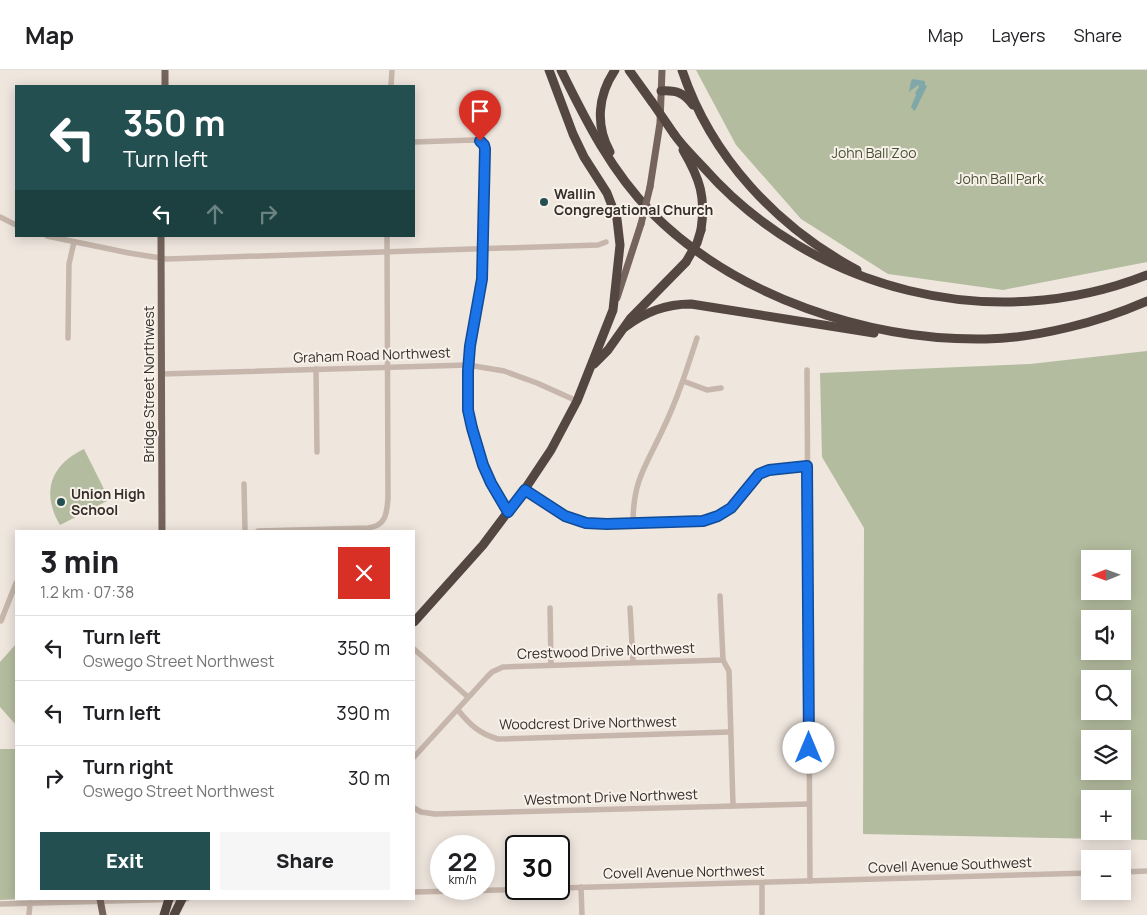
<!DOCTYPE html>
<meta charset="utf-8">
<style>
:root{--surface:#fff;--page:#f6f6f6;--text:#202124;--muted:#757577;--line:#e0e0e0;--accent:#244f51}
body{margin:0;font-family:Manrope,sans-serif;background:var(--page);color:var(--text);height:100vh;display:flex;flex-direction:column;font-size:19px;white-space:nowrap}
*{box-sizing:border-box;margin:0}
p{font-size:16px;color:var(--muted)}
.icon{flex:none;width:28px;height:28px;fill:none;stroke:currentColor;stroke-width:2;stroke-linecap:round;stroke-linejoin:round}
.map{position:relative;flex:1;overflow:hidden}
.details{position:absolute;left:15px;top:460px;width:400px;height:370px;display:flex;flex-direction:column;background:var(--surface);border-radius:0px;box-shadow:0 2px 12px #0003}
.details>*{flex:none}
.banner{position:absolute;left:15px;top:15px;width:400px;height:152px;border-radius:0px;box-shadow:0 2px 12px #0003;background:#244f51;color:#fff;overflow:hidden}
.needle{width:32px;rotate:269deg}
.buttons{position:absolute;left:1081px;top:480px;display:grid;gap:10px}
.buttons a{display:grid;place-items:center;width:50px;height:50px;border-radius:0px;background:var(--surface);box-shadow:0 2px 12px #0003;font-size:25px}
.speed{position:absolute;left:430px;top:765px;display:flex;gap:10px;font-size:25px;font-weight:700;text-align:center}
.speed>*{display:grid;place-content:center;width:65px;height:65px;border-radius:50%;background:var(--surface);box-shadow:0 2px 12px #0003;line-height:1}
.speed small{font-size:12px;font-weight:400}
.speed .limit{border:2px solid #111;border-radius:8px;background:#fff;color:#111}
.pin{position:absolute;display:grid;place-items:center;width:42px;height:42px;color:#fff;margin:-51px -21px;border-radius:50% 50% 50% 0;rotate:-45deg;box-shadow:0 0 5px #0007}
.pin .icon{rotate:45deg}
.me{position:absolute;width:55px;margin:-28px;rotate:0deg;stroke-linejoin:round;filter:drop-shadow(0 0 4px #0008)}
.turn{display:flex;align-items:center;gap:18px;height:105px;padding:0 25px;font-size:22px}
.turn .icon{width:65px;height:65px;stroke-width:2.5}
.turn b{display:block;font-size:35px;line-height:42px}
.lanes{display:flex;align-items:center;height:48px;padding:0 25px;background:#0003;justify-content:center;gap:25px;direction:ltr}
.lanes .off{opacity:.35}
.round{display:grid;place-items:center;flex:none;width:52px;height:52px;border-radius:0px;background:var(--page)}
.overview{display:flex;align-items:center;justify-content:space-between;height:85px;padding:0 25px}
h1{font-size:30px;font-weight:800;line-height:38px}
.button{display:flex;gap:10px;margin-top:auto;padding:10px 25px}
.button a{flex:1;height:58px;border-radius:0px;background:var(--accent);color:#fff;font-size:20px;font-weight:800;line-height:58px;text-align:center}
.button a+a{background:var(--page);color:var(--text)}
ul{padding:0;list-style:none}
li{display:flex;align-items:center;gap:15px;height:65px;padding:0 25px;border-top:1px solid var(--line)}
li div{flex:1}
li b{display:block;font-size:19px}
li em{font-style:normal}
header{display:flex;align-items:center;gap:30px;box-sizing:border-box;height:70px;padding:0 25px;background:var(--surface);border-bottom:1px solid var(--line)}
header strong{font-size:24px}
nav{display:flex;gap:28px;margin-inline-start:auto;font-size:18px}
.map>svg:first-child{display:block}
.green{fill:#b4bc9f;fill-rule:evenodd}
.water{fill:#80a8a9}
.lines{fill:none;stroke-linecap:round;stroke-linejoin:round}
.minor{stroke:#c6b6ab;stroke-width:5.5}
.major{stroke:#75645c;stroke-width:7}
.highway{stroke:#544742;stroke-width:9}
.major-bridge{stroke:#75645c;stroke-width:7}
.highway-bridge{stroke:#544742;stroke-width:9}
.route-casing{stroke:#114b97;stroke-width:12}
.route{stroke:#1a73e8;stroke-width:9}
.poi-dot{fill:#244f51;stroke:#f7f1ea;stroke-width:2}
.labels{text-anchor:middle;stroke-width:4;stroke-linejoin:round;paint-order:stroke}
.park-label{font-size:14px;fill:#455030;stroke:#f7f1ea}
.poi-label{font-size:14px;font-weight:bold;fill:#352d29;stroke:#f7f1ea;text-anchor:start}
.street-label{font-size:14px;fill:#352d29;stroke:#f7f1ea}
</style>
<header>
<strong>Map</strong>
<nav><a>Map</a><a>Layers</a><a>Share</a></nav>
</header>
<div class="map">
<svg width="1147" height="845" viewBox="0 0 1147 845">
<rect width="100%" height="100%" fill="#efe6de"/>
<g class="green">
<polygon points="696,0 1147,0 1147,192 1003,220 888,204 801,149 736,75"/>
<path d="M1147,281V770L863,764L864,458L822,387L820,303L1030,294ZM1090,489H1122V521H1090ZM1090,549H1122V581H1090ZM1090,609H1122V641H1090ZM1090,669H1122V701H1090ZM1090,729H1122V761H1090Z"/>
<path d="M84,379L108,427L107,431L60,455C41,423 50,395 84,379Z"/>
<polygon points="16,574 16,655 0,637 0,592"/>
<polygon points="0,679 16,679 16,829 21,829 0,830"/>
</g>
<polygon class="water" points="913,9 925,11 925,15 927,16 916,39 914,41 911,37 916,25 915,23 919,17 918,15 909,22 911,11"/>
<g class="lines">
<g class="minor">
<polyline points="391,16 392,0"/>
<path d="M414,72L473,70L480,71L485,79L482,209C479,232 472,254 470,277C465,323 470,370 490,412C495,422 502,432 508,442"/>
<polyline points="0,147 16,155"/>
<polyline points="47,166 129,183 167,189 598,175 606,172"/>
<polyline points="68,268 69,194 74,172"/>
<polyline points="316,299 317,382"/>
<polyline points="807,300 810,811"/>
<polyline points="161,304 468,295 504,301 537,313 577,331"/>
<polyline points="683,311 707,320 721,318"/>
<polyline points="244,414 245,461"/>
<polyline points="525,419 565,446 586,453 607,454 703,451 718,446 731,438 759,404 769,400 807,396"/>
<path d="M633,453C633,410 646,396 663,359C677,330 687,299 697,268"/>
<path d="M258,461L368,458C386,456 387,443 388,428L387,166"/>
<polyline points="720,526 723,590 729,601 733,735"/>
<polyline points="550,538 551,595"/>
<polyline points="630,538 633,592"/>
<polyline points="1,551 16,513"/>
<polyline points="414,579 468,627"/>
<path d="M458,640C470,655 480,664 498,669L730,662"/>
<polyline points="414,687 487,607 492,602 503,597 723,590"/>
<polyline points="414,738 421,742 435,744 809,734"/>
<polyline points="1122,802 1147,801"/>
<polyline points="762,813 762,845"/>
<polyline points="581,817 582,845"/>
<polyline points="559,818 1090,803"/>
<polyline points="414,822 543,819"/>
<polyline points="0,834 187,829"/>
<polyline points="29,845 30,833"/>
</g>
<g class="major">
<polyline points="165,16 165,0"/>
<polyline points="650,117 660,53 662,0"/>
<polyline points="161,166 162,461"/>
<polyline points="617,228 641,154"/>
<polyline points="100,829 103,845"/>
</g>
<g class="highway">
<path d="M561,0C586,51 611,101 652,143C736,227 868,271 986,269C1038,268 1099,252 1147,231"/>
<polyline points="629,0 652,32"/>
<path d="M682,0C711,87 777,157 857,200"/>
<path d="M661,21C677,20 684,23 693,35"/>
<path d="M674,64C682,76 694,87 704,98C813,221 993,266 1147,205"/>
<path d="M683,80C700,109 706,127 701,160"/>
<path d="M610,82C595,55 598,25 615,0"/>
<path d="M625,257C646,242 665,234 691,234L874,263"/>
<polyline points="594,294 608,280 630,249 686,192"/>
<polyline points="414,552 483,475 525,419 551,380 577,331 613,240 620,175 617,149 607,123 584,87 573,64 549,0"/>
<polyline points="164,845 169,829"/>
<polyline points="174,845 182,829"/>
</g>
<polyline class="major-bridge" points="641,154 650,117"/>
<g class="highway-bridge">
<polyline points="652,32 674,64"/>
<polyline points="686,192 697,173 701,160"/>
</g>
</g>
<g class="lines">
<g class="route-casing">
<polyline id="route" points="480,71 484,75 485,79 482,209 470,276 468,301 468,340 472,358 483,395 491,413 508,442 525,420 565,446 586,453 607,454 703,451 718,446 731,438 759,404 769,400 807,396 809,678"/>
</g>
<use href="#route" class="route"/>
</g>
<g class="poi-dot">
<circle cx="544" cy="132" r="5"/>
<circle cx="61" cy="432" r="5"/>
</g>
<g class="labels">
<g class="park-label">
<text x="874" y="88">John Ball Zoo</text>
<text x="1000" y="114">John Ball Park</text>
</g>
<g class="poi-label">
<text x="554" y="129">Wallin<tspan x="554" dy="16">Congregational Church</tspan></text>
<text x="71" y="429">Union High<tspan x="71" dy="16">School</tspan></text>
</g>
<g class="street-label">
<text transform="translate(372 285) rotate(-2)" y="5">Graham Road Northwest</text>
<text transform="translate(149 314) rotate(-90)" y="5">Bridge Street Northwest</text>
<text transform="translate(606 581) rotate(-2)" y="5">Crestwood Drive Northwest</text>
<text transform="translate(588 653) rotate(-1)" y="5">Woodcrest Drive Northwest</text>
<text transform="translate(611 727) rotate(-2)" y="5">Westmont Drive Northwest</text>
<text transform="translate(950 795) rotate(-2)" y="5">Covell Avenue Southwest</text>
<text transform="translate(684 802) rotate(-1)" y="5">Covell Avenue Northwest</text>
</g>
</g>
</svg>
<div class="buttons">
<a><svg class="needle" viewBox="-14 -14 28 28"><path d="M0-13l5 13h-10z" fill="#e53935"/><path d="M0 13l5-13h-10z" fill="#757577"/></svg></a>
<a><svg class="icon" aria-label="sound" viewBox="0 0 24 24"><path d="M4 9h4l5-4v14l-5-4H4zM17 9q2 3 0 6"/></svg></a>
<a><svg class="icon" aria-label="search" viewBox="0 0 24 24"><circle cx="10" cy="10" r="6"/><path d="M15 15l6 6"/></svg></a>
<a><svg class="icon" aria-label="layers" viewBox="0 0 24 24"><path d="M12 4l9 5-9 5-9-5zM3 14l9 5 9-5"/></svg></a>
<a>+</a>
<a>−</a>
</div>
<div class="speed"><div>22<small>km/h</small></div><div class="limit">30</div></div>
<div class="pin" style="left:480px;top:71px;background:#d93025"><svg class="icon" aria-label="arrive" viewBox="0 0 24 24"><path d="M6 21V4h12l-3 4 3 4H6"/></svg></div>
<svg class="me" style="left:809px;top:678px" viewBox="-20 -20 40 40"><circle r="19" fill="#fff"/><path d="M0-13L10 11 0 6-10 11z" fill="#1a73e8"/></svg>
<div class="banner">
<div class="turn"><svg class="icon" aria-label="left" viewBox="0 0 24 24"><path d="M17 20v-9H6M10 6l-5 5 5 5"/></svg><div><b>350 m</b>Turn left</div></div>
<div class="lanes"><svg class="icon" aria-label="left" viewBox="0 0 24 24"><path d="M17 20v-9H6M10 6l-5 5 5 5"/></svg><svg class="icon off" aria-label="ahead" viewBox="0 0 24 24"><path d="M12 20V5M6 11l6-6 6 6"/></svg><svg class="icon off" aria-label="right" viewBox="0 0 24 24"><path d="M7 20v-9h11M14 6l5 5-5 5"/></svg></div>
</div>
<section class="details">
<div class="overview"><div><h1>3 min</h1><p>1.2 km · 07:38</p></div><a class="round" style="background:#d93025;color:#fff"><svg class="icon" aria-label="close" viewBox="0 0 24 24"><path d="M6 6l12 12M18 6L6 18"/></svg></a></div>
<ul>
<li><svg class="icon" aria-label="left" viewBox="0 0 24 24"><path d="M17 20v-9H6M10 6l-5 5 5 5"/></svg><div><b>Turn left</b><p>Oswego Street Northwest</p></div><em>350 m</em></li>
<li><svg class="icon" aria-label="left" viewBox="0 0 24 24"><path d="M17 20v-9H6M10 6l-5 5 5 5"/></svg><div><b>Turn left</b></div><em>390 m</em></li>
<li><svg class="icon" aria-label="right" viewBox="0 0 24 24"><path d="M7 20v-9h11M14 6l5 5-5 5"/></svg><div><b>Turn right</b><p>Oswego Street Northwest</p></div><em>30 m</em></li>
</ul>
<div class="button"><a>Exit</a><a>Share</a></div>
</section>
</div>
